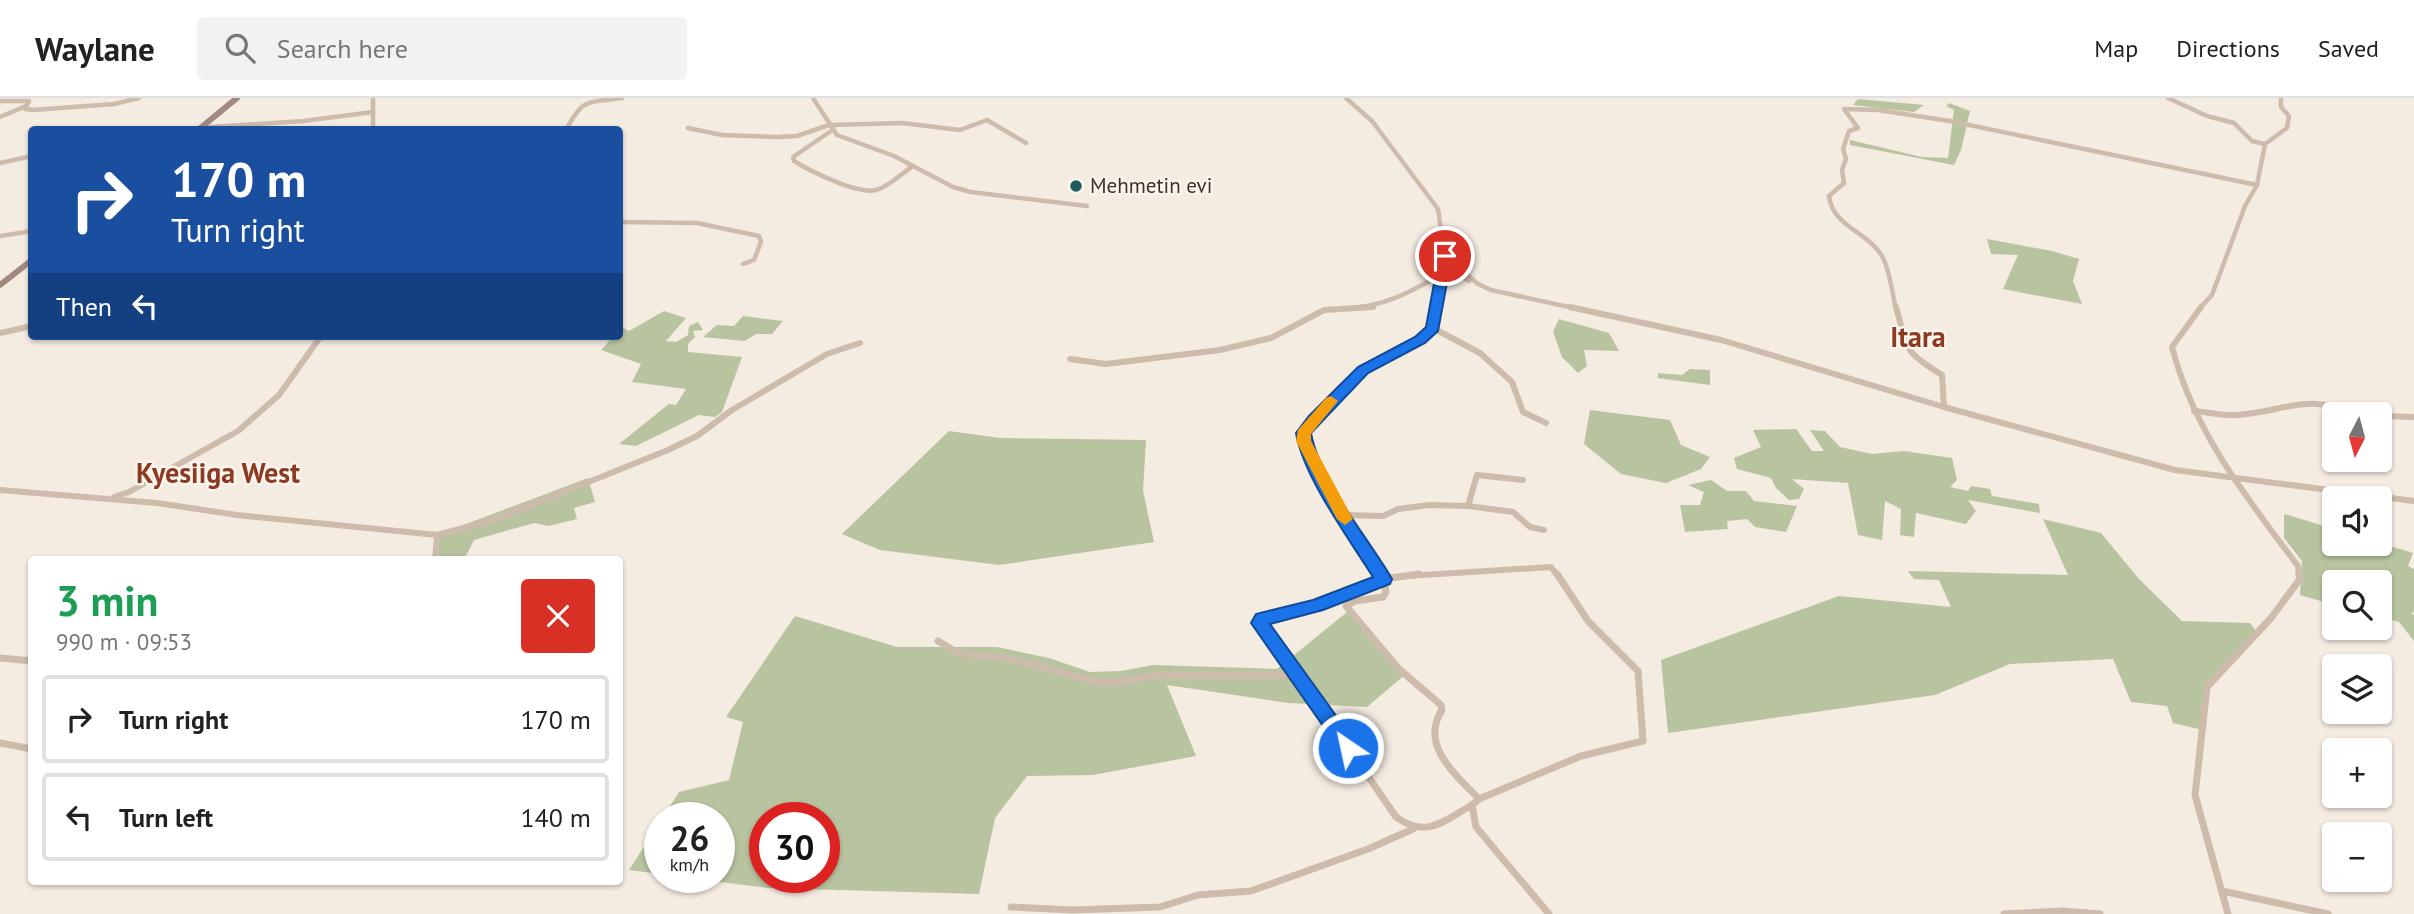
<!DOCTYPE html>
<meta charset="utf-8">
<style>
:root{--surface:#fff;--page:#f2f2f2;--text:#222;--muted:#767676;--line:#e0e0e0}
body{margin:0;font-family:"PT Sans",sans-serif;background:var(--page);color:var(--text);height:100vh;display:flex;flex-direction:column;font-size:26px;white-space:nowrap}
*{box-sizing:border-box;margin:0}
p{font-size:23px;color:var(--muted)}
.icon{flex:none;width:38px;height:38px;fill:none;stroke:currentColor;stroke-width:2;stroke-linecap:round;stroke-linejoin:round}
.map{position:relative;flex:1;overflow:hidden}
.sheet{position:absolute;left:28px;top:458px;width:595px;height:329px;display:flex;flex-direction:column;background:var(--surface);border-radius:7px;box-shadow:0 2px 5px #0004}
.sheet>*{flex:none}
.hud{position:absolute;left:28px;top:28px;width:595px;height:214px;border-radius:7px;box-shadow:0 2px 5px #0004;background:#1a4fa0;color:#fff;overflow:hidden}
.needle{width:46px;rotate:186deg}
.tools{position:absolute;left:2322px;top:304px;display:grid;gap:14px}
.tools a{display:grid;place-items:center;width:70px;height:70px;border-radius:7px;background:var(--surface);box-shadow:0 2px 5px #0004;font-size:35px}
.speed{position:absolute;left:644px;top:704px;display:flex;gap:14px;font-size:35px;font-weight:700;text-align:center}
.speed>*{display:grid;place-content:center;width:91px;height:91px;border-radius:50%;background:var(--surface);box-shadow:0 2px 5px #0004;line-height:1}
.speed small{font-size:18px;font-weight:400}
.speed .limit{border:10px solid #d22;background:#fff;color:#111}
.pin{position:absolute;display:grid;place-items:center;width:60px;height:60px;color:#fff;margin:-30px;border:4px solid #fff;border-radius:50%;box-shadow:0 2px 7px #0007}
.me{position:absolute;width:77px;margin:-38px;rotate:326deg;stroke-linejoin:round;filter:drop-shadow(0 0 5px #0008)}
.turn{display:flex;align-items:center;gap:24px;height:147px;padding:0 28px;font-size:32px}
.turn .icon{width:91px;height:91px;stroke-width:2.5}
.turn b{display:block;font-size:49px;line-height:60px}
.then{display:flex;align-items:center;height:66px;padding:0 28px;background:#0003;gap:14px;font-size:26px}
.round{display:grid;place-items:center;flex:none;width:74px;height:74px;border-radius:7px;background:var(--page)}
.head{display:flex;align-items:center;justify-content:space-between;height:119px;padding:0 28px}
h1{font-size:42px;font-weight:600;line-height:52px;color:#1e9e55}
ul{padding:0;list-style:none}
li{display:flex;align-items:center;gap:21px;height:88px;margin:0 14px 10px;padding:0 14px;border:4px solid var(--line);border-radius:7px}
li div{flex:1}
li b{display:block;font-size:26px}
li em{font-style:normal}
header{display:flex;align-items:center;gap:42px;box-sizing:border-box;height:98px;padding:0 35px;background:var(--surface);border-bottom:2px solid var(--line)}
header strong{font-size:33px}
nav{display:flex;gap:38px;margin-inline-start:auto;font-size:24px}
.search{width:490px;height:63px;background:var(--page);display:flex;align-items:center;gap:18px;box-sizing:border-box;padding:0 24px;border-radius:7px;color:var(--muted);font-size:26px}
.map>svg:first-child{display:block}
.green{fill:#b8c4a0;fill-rule:evenodd}
.lines{fill:none;stroke-linecap:round;stroke-linejoin:round}
.minor-far2{stroke:#cdbbac;stroke-width:4.5}
.minor-far1{stroke:#cdbbac;stroke-width:6}
.minor{stroke:#cdbbac;stroke-width:7}
.secondary{stroke:#a18a7d;stroke-width:6}
.route{fill:#1a73e8;stroke:#114b97;stroke-width:2}
.slow{fill:#f59e0b}
.poi-dot{fill:#1f5a5e;stroke:#fbf5ee;stroke-width:2.5}
.labels{text-anchor:middle;stroke-width:5;stroke-linejoin:round;paint-order:stroke}
.far-poi-label{font-size:21px;fill:#3b302b;stroke:#fbf5ee;text-anchor:start}
.quarter-label{font-size:28px;font-weight:bold;fill:#8c3b22;stroke:#fbf5ee}
</style>
<header>
<strong>Waylane</strong>
<div class="search"><svg class="icon" aria-label="search" viewBox="0 0 24 24"><circle cx="10" cy="10" r="6"/><path d="M15 15l6 6"/></svg>Search here</div>
<nav><a>Map</a><a>Directions</a><a>Saved</a></nav>
</header>
<div class="map">
<svg width="2414" height="816" viewBox="0 0 2414 816">
<rect width="100%" height="100%" fill="#f4ebe1"/>
<g class="green">
<polygon points="1858,1 1924,7 1914,14 1853,7"/>
<polygon points="1949,5 1970,13 1961,52 1954,67 1850,47 1850,42 1922,59 1948,60 1954,12 1946,8"/>
<polygon points="1987,141 2052,153 2079,161 2073,183 2082,206 2003,191 2018,157 1991,156"/>
<polygon points="664,213 686,220 666,243 676,244 688,237 689,228 698,224 703,232 693,233 695,239 688,246 688,254 742,259 722,314 715,319 699,317 636,348 619,346 669,306 676,307 686,291 632,284 641,266 601,252 612,240 610,238 620,238 620,228 629,233"/>
<polygon points="743,218 783,223 772,236 756,236 745,243 703,239 717,227 734,228"/>
<polygon points="1559,221 1609,235 1619,253 1584,252 1587,268 1578,275 1562,259 1553,234"/>
<polygon points="1690,271 1710,272 1710,287 1658,280 1658,275 1682,277"/>
<polygon points="1590,312 1670,322 1681,347 1710,359 1701,371 1666,385 1621,376 1584,346"/>
<polygon points="1796,331 1812,353 1824,353 1810,332 1825,333 1840,349 1872,356 1904,353 1952,360 1957,382 1950,389 1968,393 1971,388 1990,391 1992,398 2039,406 2040,415 1968,402 1976,413 1966,426 1916,415 1914,439 1900,437 1901,411 1885,403 1882,442 1858,437 1848,385 1792,381 1804,391 1799,401 1789,402 1776,390 1771,380 1737,371 1734,360 1761,349 1753,332"/>
<polygon points="949,333 1000,340 1146,342 1143,393 1154,444 999,467 880,452 842,436"/>
<polygon points="588,380 595,404 574,410 577,421 549,428 534,425 474,442 465,460 467,462 433,462 437,437"/>
<polygon points="1711,382 1727,393 1746,393 1754,403 1797,408 1786,434 1755,429 1747,421 1727,423 1728,431 1685,434 1680,407 1700,407 1704,394 1688,387"/>
<polygon points="2284,416 2334,431 2334,446 2380,445 2413,455 2408,468 2414,471 2414,514 2411,515 2414,517 2414,543 2399,524 2380,519 2380,485 2334,485 2334,507 2300,497 2302,463 2284,440"/>
<polygon points="2043,421 2101,435 2139,481 2182,523 2250,525 2257,535 2209,587 2203,632 2173,625 2167,608 2131,604 2113,561 2010,566 1935,597 1668,635 1661,562 1839,498 1951,509 1939,482 1914,481 1908,473 2068,477"/>
<path d="M1347,514L1407,575L1367,609L1288,605L1167,587L1196,658L1093,677L1027,678L995,720L979,796L767,790L681,779H719V719H663L679,694L729,682L743,624L726,619L795,518L897,549H997L1049,560L1090,574L1121,573L1153,567L1277,571ZM765,719H824V779H765Z"/>
<polygon points="660,724 660,776 629,772"/>
</g>
<g class="lines">
<g class="minor-far2">
<polyline points="373,0 373,32"/>
<polyline points="813,0 837,37 894,58 953,89 971,94 1087,108"/>
<polyline points="1346,0 1372,23 1438,111 1445,158 1478,186 1491,192 1578,211"/>
<polyline points="2168,0 2207,18 2234,25 2252,43 2265,46"/>
<polyline points="0,3 29,3 25,11 33,12 114,6 139,0"/>
<polyline points="0,19 26,8"/>
<polyline points="210,29 304,23 373,14"/>
<polyline points="688,30 722,37 779,39 797,38 829,27 902,25 960,32 987,22 1026,45"/>
<polyline points="168,32 200,30"/>
<path d="M566,32C583,0 586,5 622,0"/>
<path d="M831,33L793,59L794,63C810,73 858,97 876,92C889,89 902,75 913,68"/>
<polyline points="0,65 32,58"/>
<polyline points="620,124 697,125 759,138 761,144 754,162 743,166"/>
<polyline points="0,138 32,133"/>
<polyline points="1444,168 1469,183"/>
<path d="M1344,211C1385,208 1407,196 1442,176"/>
<polyline points="1436,211 1445,158"/>
<path d="M1896,211C1892,195 1890,172 1882,158C1868,134 1832,128 1829,98L1844,85L1842,72L1846,61L1843,51L1849,33L1858,30L1844,11L1878,12L1950,23L2257,87"/>
<polyline points="2199,211 2212,197 2245,108 2257,87 2265,46 2287,30 2289,18 2281,9 2281,0"/>
</g>
<g class="minor-far1">
<polyline points="1570,209 1721,242 1944,309 2175,372 2414,403"/>
<path d="M1896,209C1908,252 1903,253 1942,277L1944,309"/>
<path d="M2201,209L2172,249C2194,334 2246,399 2298,468L2299,478"/>
<polyline points="1433,230 1480,255 1512,284 1523,314 1546,325"/>
<polyline points="0,235 32,228"/>
<polyline points="1070,261 1106,266 1220,252 1271,240 1324,212 1373,209"/>
<path d="M2194,313C2208,314 2224,318 2238,317C2287,313 2307,294 2357,317"/>
<polyline points="2380,318 2414,319"/>
<polyline points="0,392 157,405 237,417 437,437 494,422 668,352 697,338 732,312 827,256 860,245"/>
<polyline points="114,399 129,394 238,333 279,297 321,238"/>
<polyline points="1468,408 1477,377 1523,382"/>
<polyline points="1342,417 1383,418 1398,411 1429,407 1468,408 1513,414 1530,429 1544,432"/>
<polyline points="435,462 437,437"/>
<path d="M1382,478L1342,417L1303,343C1311,314 1345,280 1372,267C1390,258 1415,252 1428,235C1434,228 1435,218 1436,209"/>
<polyline points="1407,478 1551,469 1558,478"/>
</g>
<g class="minor">
<polyline points="1381,476 1384,481 1419,476"/>
<polyline points="938,543 958,555 1011,561 1096,584 1120,584 1160,577 1294,577"/>
<polyline points="0,560 32,563"/>
<polyline points="0,645 32,651"/>
<path d="M1472,707C1444,723 1426,741 1396,719L1320,608L1259,526L1260,523L1317,508L1384,481L1386,494L1383,499L1355,503L1346,508L1399,571L1441,607L1442,612C1419,647 1456,677 1479,701"/>
<polyline points="2222,793 2328,816"/>
<polyline points="1011,809 1072,812 1160,809 1198,797 1251,793 1368,751 1413,731"/>
<polyline points="1549,816 1476,729 1472,707 1479,701 1581,658 1643,643 1638,573 1588,523 1557,476"/>
<polyline points="2004,816 2063,813 2100,816"/>
<polyline points="2228,816 2195,697 2207,589 2271,520 2300,481 2299,476"/>
</g>
<g class="secondary">
<polyline points="198,32 237,0"/>
<polyline points="0,187 32,162"/>
</g>
</g>
<path class="route" d="M1445,154L1452,158L1438,233L1425,245L1368,275L1311,335C1320,384 1367,438 1392,481L1390,486L1323,512L1270,526L1355,644L1358,650L1355,655L1348,658L1342,655L1251,525L1256,516L1313,502L1373,479C1348,439 1304,380 1296,335L1309,318L1358,269L1415,239L1426,229L1439,158Z"/>
<polygon class="slow" points="1331,298 1338,303 1311,336 1311,343 1353,421 1345,427 1337,421 1296,343 1298,332 1326,300"/>
<circle class="poi-dot" cx="1076" cy="88" r="7"/>
<g class="labels">
<g class="far-poi-label">
<text x="1090" y="95">Mehmetin evi</text>
</g>
<g class="quarter-label">
<text x="1918" y="249">Itara</text>
<text x="218" y="385">Kyesiiga West</text>
</g>
</g>
</svg>
<div class="tools">
<a><svg class="needle" viewBox="-14 -14 28 28"><path d="M0-13l5 13h-10z" fill="#e53935"/><path d="M0 13l5-13h-10z" fill="#767676"/></svg></a>
<a><svg class="icon" aria-label="sound" viewBox="0 0 24 24"><path d="M4 9h4l5-4v14l-5-4H4zM17 9q2 3 0 6"/></svg></a>
<a><svg class="icon" aria-label="search" viewBox="0 0 24 24"><circle cx="10" cy="10" r="6"/><path d="M15 15l6 6"/></svg></a>
<a><svg class="icon" aria-label="layers" viewBox="0 0 24 24"><path d="M12 4l9 5-9 5-9-5zM3 14l9 5 9-5"/></svg></a>
<a>+</a>
<a>−</a>
</div>
<div class="speed"><div>26<small>km/h</small></div><div class="limit">30</div></div>
<div class="pin" style="left:1445px;top:158px;background:#d93025"><svg class="icon" aria-label="arrive" viewBox="0 0 24 24"><path d="M6 21V4h12l-3 4 3 4H6"/></svg></div>
<svg class="me" style="left:1348px;top:650px" viewBox="-20 -20 40 40"><circle r="17" fill="#1a73e8" stroke="#fff" stroke-width="3"/><path d="M0-11L8 9 0 5-8 9z" fill="#fff"/></svg>
<div class="hud">
<div class="turn"><svg class="icon" aria-label="right" viewBox="0 0 24 24"><path d="M7 20v-9h11M14 6l5 5-5 5"/></svg><div><b>170 m</b>Turn right</div></div>
<div class="then">Then<svg class="icon" aria-label="left" viewBox="0 0 24 24"><path d="M17 20v-9H6M10 6l-5 5 5 5"/></svg></div>
</div>
<section class="sheet">
<div class="head"><div><h1>3 min</h1><p>990 m · 09:53</p></div><a class="round" style="background:#d93025;color:#fff"><svg class="icon" aria-label="close" viewBox="0 0 24 24"><path d="M6 6l12 12M18 6L6 18"/></svg></a></div>
<ul>
<li><svg class="icon" aria-label="right" viewBox="0 0 24 24"><path d="M7 20v-9h11M14 6l5 5-5 5"/></svg><div><b>Turn right</b></div><em>170 m</em></li>
<li><svg class="icon" aria-label="left" viewBox="0 0 24 24"><path d="M17 20v-9H6M10 6l-5 5 5 5"/></svg><div><b>Turn left</b></div><em>140 m</em></li>
</ul>
</section>
</div>
